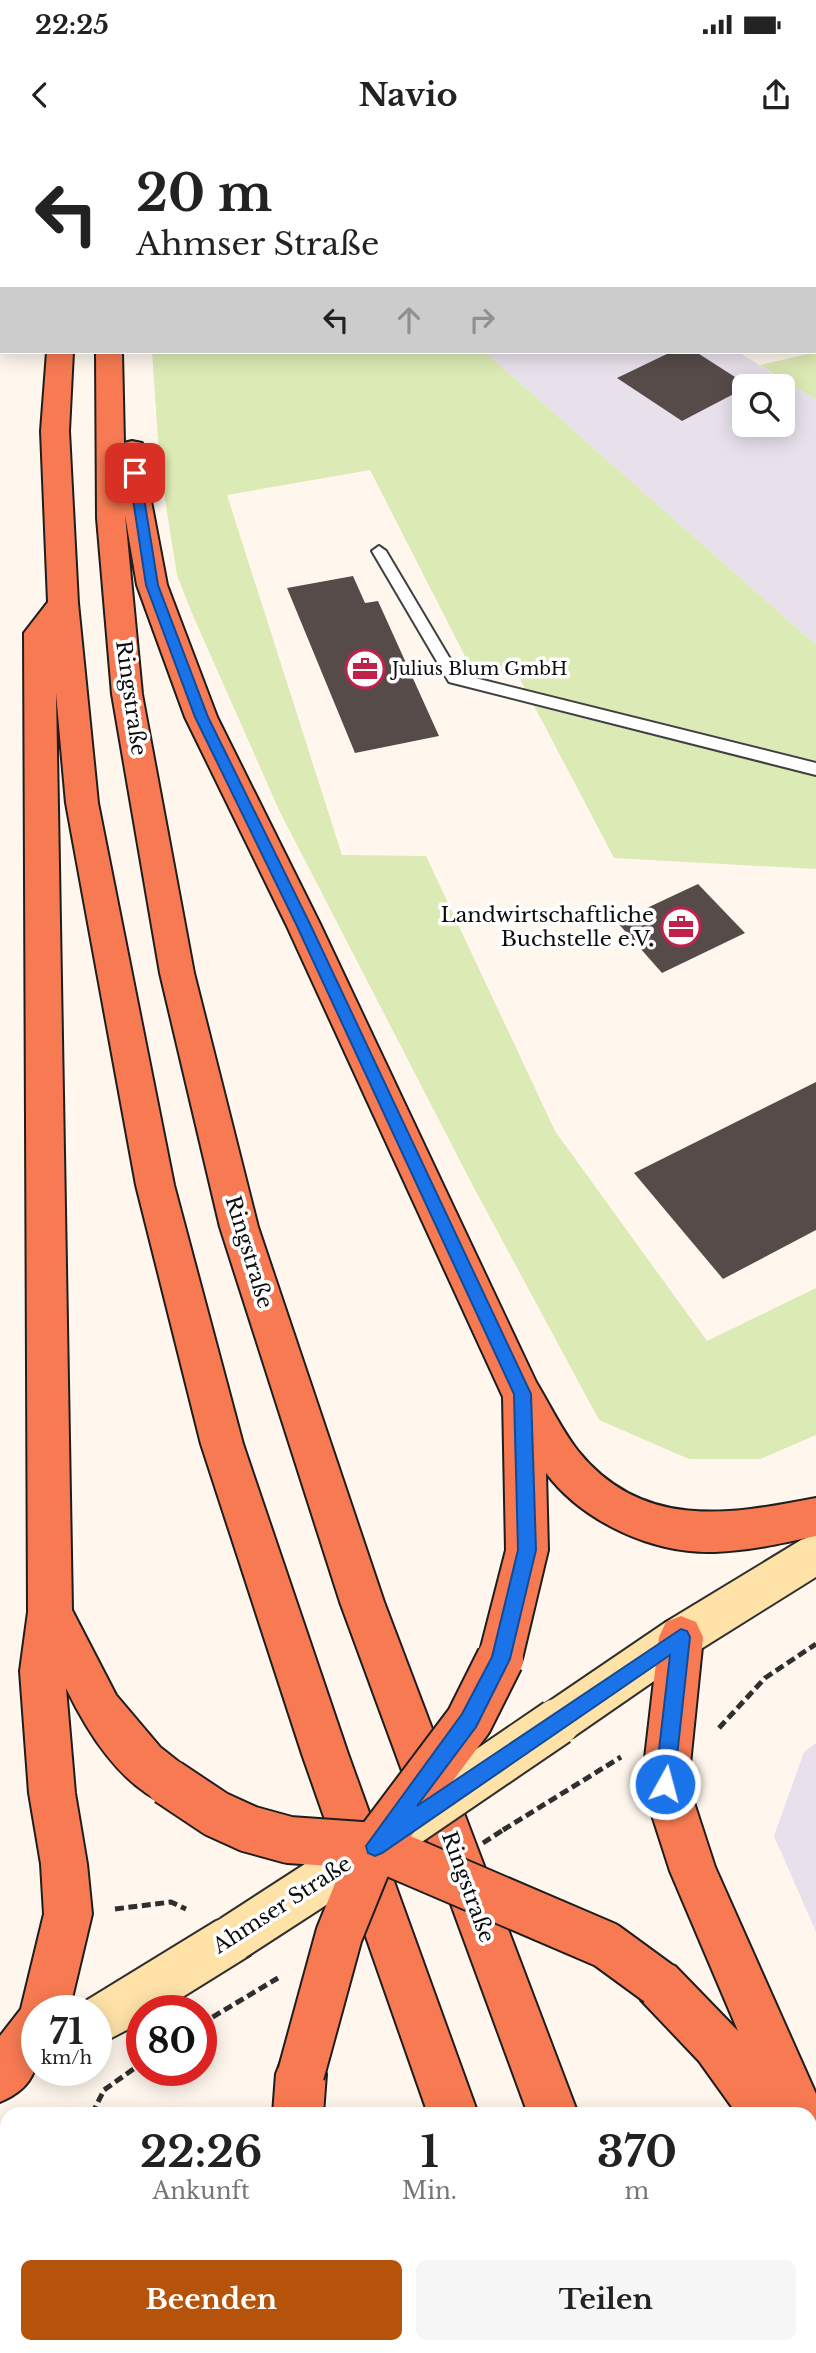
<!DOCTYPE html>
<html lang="de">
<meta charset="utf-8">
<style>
:root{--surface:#fff;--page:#f6f6f6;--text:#222;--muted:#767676;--accent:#b45309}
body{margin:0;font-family:"Libre Baskerville",serif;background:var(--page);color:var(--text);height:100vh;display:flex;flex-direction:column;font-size:26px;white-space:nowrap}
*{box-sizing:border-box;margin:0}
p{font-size:23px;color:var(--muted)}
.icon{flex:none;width:38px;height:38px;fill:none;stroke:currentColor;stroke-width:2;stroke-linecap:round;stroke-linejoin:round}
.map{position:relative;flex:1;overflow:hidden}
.details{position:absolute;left:0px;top:1967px;width:817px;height:247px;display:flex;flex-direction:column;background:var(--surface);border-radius:21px 21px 0 0;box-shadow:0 4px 18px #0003}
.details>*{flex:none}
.guide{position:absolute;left:0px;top:0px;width:817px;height:214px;box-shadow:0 4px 18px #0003;background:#fff;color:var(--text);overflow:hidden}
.buttons{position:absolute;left:732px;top:234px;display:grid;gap:14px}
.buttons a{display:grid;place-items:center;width:63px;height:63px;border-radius:10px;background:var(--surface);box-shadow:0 4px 18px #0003;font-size:35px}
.speed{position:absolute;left:21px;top:1855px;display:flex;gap:14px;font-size:35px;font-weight:700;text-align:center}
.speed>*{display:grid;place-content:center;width:91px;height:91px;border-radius:50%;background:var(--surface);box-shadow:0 4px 18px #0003;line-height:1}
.speed small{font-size:18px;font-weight:400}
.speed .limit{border:10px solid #d22;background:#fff;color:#111}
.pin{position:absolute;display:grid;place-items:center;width:60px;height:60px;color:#fff;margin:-30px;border-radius:14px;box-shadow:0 4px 10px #0006}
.me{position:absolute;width:77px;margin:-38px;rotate:7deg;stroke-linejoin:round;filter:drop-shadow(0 0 5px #0008)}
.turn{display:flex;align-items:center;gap:24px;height:147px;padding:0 21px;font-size:32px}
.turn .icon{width:91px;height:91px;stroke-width:2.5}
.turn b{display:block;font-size:49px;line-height:60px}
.lanes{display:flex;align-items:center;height:66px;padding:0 21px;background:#0003;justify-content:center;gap:35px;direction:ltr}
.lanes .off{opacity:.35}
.eta{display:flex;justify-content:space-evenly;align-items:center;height:119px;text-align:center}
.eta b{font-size:42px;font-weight:700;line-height:49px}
.action{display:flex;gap:14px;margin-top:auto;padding:14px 21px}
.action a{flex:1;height:80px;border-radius:10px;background:var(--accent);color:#fff;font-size:28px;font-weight:700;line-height:80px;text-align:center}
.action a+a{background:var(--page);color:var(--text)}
.status{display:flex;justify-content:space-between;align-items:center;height:49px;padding:0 35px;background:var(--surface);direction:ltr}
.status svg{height:19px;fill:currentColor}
header{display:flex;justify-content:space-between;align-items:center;height:91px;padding:0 21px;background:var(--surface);font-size:32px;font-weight:700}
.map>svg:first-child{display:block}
.industrial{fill:#e8e1ec;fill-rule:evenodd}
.green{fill:#dceab5}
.building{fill:#564b49}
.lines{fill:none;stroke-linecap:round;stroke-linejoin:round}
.lane-casing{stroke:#404040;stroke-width:4}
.secondary-casing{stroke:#2f2f2f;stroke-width:4}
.highway-casing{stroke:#1e1e1e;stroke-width:4}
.path{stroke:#2f2f2f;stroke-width:5;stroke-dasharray:9 4.5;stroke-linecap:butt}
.lane{fill:#fff;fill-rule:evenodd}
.secondary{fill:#ffe2a8;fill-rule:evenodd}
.highway{fill:#f87a52;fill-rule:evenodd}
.secondary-bridge-casing{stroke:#2f2f2f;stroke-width:50;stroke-linecap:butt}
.highway-bridge-casing{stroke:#1e1e1e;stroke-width:50;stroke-linecap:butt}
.path-bridge{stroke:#2f2f2f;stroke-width:5;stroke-dasharray:9 4.5;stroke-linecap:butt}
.secondary-bridge{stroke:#ffe2a8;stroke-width:46}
.highway-bridge{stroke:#f87a52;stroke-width:46}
.route{fill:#1a73e8;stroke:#114b97;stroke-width:2}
.labels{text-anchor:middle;stroke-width:7;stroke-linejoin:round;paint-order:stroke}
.far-poi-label{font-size:18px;fill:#0d0d0d;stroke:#fff;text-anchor:start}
.street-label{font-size:21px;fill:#0d0d0d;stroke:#fff}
.poi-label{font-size:21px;fill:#0d0d0d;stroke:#fff;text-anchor:end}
</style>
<div class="status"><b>22:25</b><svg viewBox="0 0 49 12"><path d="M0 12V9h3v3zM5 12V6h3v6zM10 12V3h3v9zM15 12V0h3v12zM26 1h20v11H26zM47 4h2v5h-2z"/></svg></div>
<header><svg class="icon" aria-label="back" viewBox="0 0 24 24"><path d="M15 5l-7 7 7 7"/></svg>Navio<svg class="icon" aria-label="share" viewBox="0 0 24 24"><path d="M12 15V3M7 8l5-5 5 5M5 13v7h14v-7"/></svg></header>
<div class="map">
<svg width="816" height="2213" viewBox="0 0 816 2213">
<rect width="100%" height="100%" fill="#fff7ed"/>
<g class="industrial">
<path d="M485,212H738L816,260V505ZM744,247H782V285H744Z"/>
<polygon points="816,1603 816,1792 774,1696 804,1612"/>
<polygon points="7,2092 7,2207 220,2207 224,2213 0,2213 0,2093"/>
</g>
<g class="green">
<polygon points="165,0 661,0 664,2 165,2"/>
<polygon points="816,210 816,260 760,225 816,212"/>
<polygon points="152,212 485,212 816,505 816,729 614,718 519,537 469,524 370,330 227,355 342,715 426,716 555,991 707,1201 816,1148 816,1295 760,1319 689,1319 599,1280 473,1046 279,670 191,471 177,435 160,328"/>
</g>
<g class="building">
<polygon points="671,212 696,212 749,246 682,281 617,238"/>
<polygon points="353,436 365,463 378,461 439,596 355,613 287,448"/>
<polygon points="698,744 745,793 662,833 617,782"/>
<polygon points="816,942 816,1090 723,1139 634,1033"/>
</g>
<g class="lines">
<g class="lane-casing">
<polygon id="lane" points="379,406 386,411 459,534 816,623 816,635 449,542 372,411"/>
</g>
<g class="secondary-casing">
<g id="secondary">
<polygon points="816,1394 816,1437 696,1512 573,1597 557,1604 541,1597 535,1582 541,1567 666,1482 801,1400"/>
<polygon points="233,1774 250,1781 257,1798 250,1815 160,1871 142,1871 142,1882 96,1906 96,1871 76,1871 79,1865 216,1781"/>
</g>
</g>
<g class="highway-casing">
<g id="highway">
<rect x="72" y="0" width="24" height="2"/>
<rect x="117" y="0" width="24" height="2"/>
<path d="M47,212H73L69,291L78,463L98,663L174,1045L243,1304L348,1614L478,1974H428L302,1614L201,1304L136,1045L66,663L56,553L72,1470L116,1555L160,1607L184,1626L191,1642L184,1658L168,1665C120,1645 88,1593 66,1548L75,1653L87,1724L92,1774L69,1871H37C37,1913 46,1943 0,1962V1896L21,1869L44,1774L41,1724L29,1653L20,1531L28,1472L24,493L48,462L41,291Z"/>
<path d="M96,212H122L124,303L132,301L142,303L146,309L151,361L167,445L217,577L320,784L536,1242C550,1265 561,1289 578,1311C642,1390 728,1375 816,1358V1396C783,1403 749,1411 715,1412C653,1414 583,1382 546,1333L548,1410L522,1519L516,1534L500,1540L484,1534L478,1519L506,1410L503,1257L286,784L185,577L137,445L125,375L142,554L194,833L258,1087L384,1462L578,1974H528L340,1462L220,1087L160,833L112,554L97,378Z"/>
<polygon points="681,1476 696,1482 703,1497 688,1644 715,1727 816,1954 816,2039 810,2037 810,1974 737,1974 699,1921 641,1860 634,1843 641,1826 658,1819 675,1826 738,1891 670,1731 642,1644 659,1497 666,1482"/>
<polygon points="301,1909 319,1916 326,1934 323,1974 273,1974 276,1934 283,1916"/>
<polygon points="7,1999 7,2049 0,2051 0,2001"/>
<polygon points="810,2049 816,2052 816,2109 810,2106"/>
<polygon points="275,2207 329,2207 331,2213 277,2213"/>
<polygon points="519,2207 573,2207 576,2213 522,2213"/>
<polygon points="628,2207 682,2207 685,2213 631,2213"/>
</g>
</g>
<g class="path">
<polyline points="719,1588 765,1538 816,1504"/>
<polyline points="503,1690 621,1617"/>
<polyline points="115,1769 171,1762 186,1769"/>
<polyline points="201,1884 278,1838"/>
<polyline points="92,1974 104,1950 142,1923"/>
</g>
<use href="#lane" class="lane"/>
<use href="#secondary" class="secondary"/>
<use href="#highway" class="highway"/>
<g class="secondary-bridge-casing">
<polyline id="secondary-bridge" points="233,1798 375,1706 557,1582"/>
</g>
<g class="highway-bridge-casing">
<g id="highway-bridge">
<polyline points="168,1642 216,1674 249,1689 289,1700 375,1706 606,1805 658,1843"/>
<polyline points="301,1934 339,1795 375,1706 469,1581 500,1519"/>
</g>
</g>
<polyline class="path-bridge" points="483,1703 503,1690"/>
<use href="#secondary-bridge" class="secondary-bridge"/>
<use href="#highway-bridge" class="highway-bridge"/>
</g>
<polygon class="route" points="135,330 140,333 158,445 208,577 310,784 531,1254 536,1410 510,1519 476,1587 417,1666 681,1489 687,1491 690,1497 674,1644 672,1651 665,1653 658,1651 655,1644 670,1515 382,1713 375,1716 368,1713 366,1706 462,1574 492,1517 518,1410 514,1254 296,784 195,577 146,445 129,333"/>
<defs>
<g id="office-ring" transform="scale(2.0125)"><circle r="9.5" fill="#fff" stroke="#c0214b" stroke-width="1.5"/><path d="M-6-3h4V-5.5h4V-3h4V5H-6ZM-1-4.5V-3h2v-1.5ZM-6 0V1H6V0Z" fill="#c0214b"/></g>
</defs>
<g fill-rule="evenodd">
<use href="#office-ring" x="365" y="529"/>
<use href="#office-ring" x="681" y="787"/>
</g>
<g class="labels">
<g class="far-poi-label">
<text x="392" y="535">Julius Blum GmbH</text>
</g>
<g class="street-label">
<text transform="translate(131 558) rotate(82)" y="7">Ringstraße</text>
<text transform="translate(249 1112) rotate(73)" y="7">Ringstraße</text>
<text transform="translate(468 1747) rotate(70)" y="7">Ringstraße</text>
<text transform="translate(282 1765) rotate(-33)" y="7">Ahmser Straße</text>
</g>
<g class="poi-label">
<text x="654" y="782">Landwirtschaftliche<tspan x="654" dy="24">Buchstelle e.V.</tspan></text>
</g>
</g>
</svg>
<div class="buttons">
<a><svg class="icon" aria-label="search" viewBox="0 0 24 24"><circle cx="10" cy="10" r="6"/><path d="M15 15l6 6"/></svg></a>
</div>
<div class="speed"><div>71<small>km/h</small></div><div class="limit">80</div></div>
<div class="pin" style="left:135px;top:333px;background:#d93025"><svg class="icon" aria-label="arrive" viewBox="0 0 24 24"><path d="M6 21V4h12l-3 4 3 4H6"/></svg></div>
<svg class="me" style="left:665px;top:1644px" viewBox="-20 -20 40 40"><circle r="17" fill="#1a73e8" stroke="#fff" stroke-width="3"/><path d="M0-11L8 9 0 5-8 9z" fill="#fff"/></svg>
<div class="guide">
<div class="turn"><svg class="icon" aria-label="left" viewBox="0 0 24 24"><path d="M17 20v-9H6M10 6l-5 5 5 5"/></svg><div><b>20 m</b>Ahmser Straße</div></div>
<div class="lanes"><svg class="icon" aria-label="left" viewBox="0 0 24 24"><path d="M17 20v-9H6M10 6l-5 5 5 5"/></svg><svg class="icon off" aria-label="ahead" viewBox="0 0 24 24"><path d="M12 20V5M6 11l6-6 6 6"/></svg><svg class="icon off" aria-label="right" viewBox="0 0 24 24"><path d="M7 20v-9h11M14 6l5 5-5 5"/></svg></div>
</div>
<section class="details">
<div class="eta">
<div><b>22:26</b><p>Ankunft</p></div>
<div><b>1</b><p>Min.</p></div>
<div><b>370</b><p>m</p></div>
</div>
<div class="action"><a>Beenden</a><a>Teilen</a></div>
</section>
</div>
